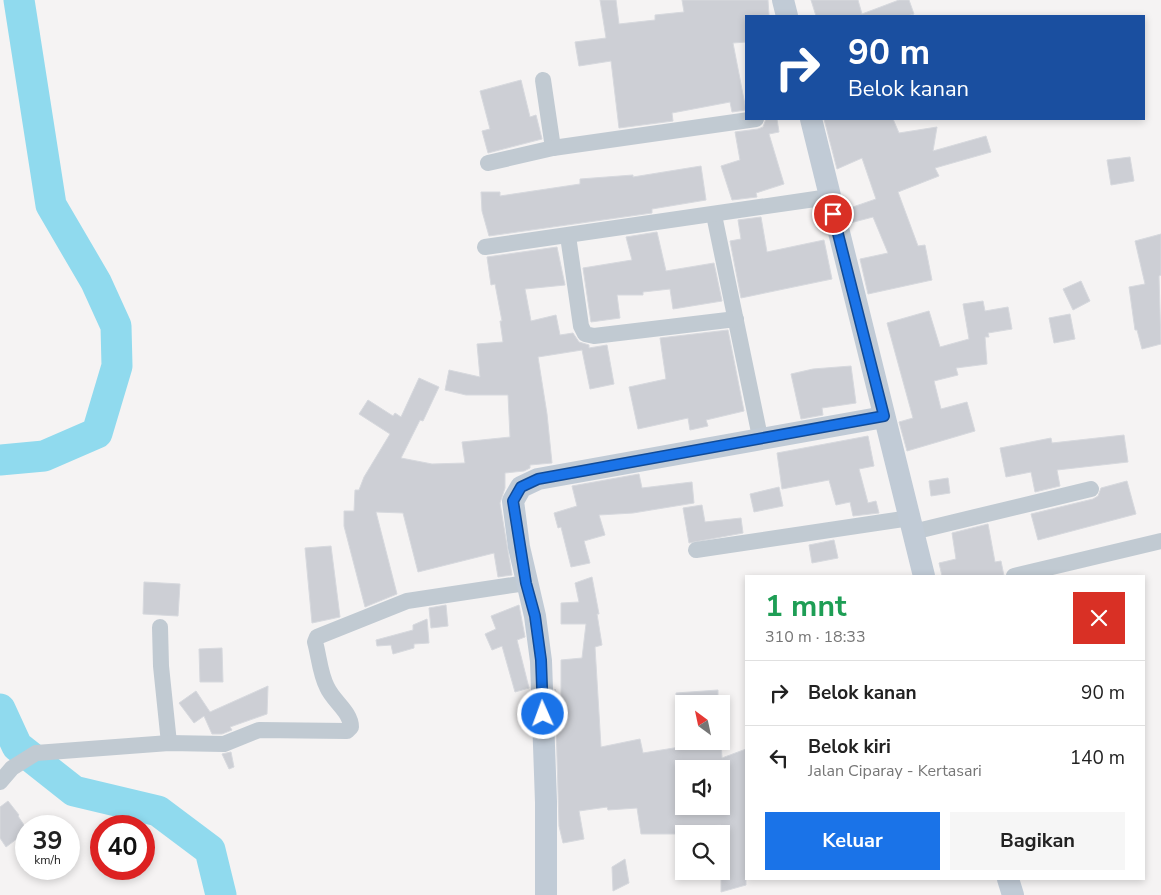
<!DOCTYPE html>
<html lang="id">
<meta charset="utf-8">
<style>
:root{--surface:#fff;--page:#f6f6f6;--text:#222;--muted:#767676;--line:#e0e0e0;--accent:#1a73e8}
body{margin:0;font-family:"Nunito Sans",sans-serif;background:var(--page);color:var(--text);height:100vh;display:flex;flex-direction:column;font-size:19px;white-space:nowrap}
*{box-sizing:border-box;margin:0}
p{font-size:16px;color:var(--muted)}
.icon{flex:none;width:28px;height:28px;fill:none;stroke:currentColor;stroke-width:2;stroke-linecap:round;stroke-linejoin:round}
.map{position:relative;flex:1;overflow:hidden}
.details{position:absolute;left:745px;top:575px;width:400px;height:305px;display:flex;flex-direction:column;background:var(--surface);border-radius:0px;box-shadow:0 2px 8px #0003}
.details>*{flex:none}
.top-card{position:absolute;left:745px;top:15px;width:400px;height:105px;border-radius:0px;box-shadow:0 2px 8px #0003;background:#1a4fa0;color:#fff;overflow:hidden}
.needle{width:32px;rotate:327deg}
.fabs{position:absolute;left:675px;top:695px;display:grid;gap:10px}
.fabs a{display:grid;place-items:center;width:55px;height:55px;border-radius:0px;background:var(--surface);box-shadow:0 2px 8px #0003;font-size:25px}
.speed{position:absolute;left:15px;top:815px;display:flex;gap:10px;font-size:25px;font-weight:700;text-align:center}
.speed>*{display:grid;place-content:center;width:65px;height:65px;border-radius:50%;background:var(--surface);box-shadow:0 2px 8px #0003;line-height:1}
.speed small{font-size:12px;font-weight:400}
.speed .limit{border:8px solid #d22;background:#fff;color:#111}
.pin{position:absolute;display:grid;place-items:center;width:42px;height:42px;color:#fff;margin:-21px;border:2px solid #fff;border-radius:50%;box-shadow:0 1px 5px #0007}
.me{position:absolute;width:55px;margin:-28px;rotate:358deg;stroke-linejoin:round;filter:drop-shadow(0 0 4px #0008)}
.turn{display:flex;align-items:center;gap:18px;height:105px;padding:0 20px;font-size:22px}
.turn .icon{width:65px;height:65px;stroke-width:2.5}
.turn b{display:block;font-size:35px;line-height:42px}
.round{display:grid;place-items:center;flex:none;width:52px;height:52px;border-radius:0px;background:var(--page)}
.headline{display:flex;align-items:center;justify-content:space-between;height:85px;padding:0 20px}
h1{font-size:30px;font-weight:700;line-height:38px;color:#1e9e55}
.cta{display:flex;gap:10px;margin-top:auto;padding:10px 20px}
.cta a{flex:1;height:58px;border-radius:0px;background:var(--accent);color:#fff;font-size:20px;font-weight:700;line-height:58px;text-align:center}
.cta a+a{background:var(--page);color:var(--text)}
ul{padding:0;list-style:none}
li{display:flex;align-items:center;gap:15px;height:65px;padding:0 20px;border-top:1px solid var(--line)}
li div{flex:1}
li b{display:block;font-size:19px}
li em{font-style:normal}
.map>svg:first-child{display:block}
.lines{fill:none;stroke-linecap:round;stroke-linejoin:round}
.river{stroke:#90daee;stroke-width:31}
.building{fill:#cdcfd5;stroke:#d7d9de;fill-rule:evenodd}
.street{stroke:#c1cad2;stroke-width:16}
.secondary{stroke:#c1cbd6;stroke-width:22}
.route-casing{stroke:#114b97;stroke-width:12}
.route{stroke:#1a73e8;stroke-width:9}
</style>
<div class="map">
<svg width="1161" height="895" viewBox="0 0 1161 895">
<rect width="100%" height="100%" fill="#f5f3f3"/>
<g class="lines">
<g class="river">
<polyline points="0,460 44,456 97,433 117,366 116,326 96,282 51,205 19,0"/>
<polyline points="0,709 17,746 74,791 158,811 210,850 221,895"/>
</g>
</g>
<g class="building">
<polygon points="600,0 616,0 619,24 655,20 655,15 684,12 682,0 768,0 769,15 746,16 746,42 733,43 746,110 732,112 730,102 672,113 673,121 619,128 611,61 579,66 575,42 606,38"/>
<polygon points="811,0 858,0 862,14 899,0 909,0 914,14 907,16 816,16"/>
<polygon points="521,80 530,117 536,115 542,139 488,153 482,131 490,129 480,91"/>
<polygon points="766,119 777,119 779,132 769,134 784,184 756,193 757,197 732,200 721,166 740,160 735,132 758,129 763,127"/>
<polygon points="824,119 893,119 899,133 937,127 933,151 986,136 991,152 935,168 939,176 898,192 918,246 925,245 932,280 868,294 860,259 888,253 873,217 850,223 847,209 876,199 862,158 837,169"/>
<polygon points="1130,157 1134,181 1111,185 1107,160"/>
<polygon points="701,166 706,200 652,209 652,213 489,236 482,211 481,192 500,192 500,196 580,184 580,179 633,175 633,177"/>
<polygon points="761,217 767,252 824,240 832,279 741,298 730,241 741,239 738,220"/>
<polygon points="657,232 666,271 714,263 722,301 673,309 670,289 643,292 643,295 617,295 620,318 591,322 583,268 632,260 626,237"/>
<polygon points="1161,234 1161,275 1159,276 1161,344 1142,349 1137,330 1135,330 1129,287 1145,284 1135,241"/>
<polygon points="557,247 565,285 525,289 531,321 556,315 560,335 573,333 579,342 589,345 589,348 607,345 614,384 590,389 582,350 538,357 547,414 552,463 530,465 530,468 524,471 505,473 505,488 500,503 512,575 498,577 494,553 418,572 403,513 376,512 397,594 365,607 344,526 344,511 354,511 355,490 359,490 364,477 390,434 359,414 368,400 393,416 395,413 401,417 419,378 439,387 423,421 420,420 401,458 432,464 465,463 462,442 510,437 508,395 466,395 445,390 449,370 480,377 477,344 503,342 500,321 502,321 495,284 491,285 487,257"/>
<polygon points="1081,281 1090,301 1073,310 1063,289"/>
<polygon points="983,301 985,311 1008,307 1012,329 988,333 989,337 985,337 987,364 956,368 958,375 934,381 941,409 967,402 975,431 907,451 899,422 913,418 887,323 929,311 940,347 969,339 963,304"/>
<polygon points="1070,314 1075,339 1054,343 1049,318"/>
<polygon points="728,330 744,411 706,420 708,426 690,430 688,418 638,429 629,387 666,379 660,338"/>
<polygon points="851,366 856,403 822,408 823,415 801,419 791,374 813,369"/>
<polygon points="1124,435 1128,462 1057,470 1060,486 1035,492 1031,472 1006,477 1000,448 1051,438 1052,443"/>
<polygon points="868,436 874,466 859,469 868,503 876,501 879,513 853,516 850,502 836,505 829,480 782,489 777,453"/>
<polygon points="639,474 642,488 692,482 694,503 633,513 599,515 605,535 584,541 590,563 571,567 561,527 558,528 554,513 577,506 572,486"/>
<polygon points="948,478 950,493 931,496 929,481"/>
<polygon points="1127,481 1136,514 1038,540 1031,514 1093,499 1098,496 1101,488"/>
<polygon points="779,487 783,506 754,512 750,494"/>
<polygon points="702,505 705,522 741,518 743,533 689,543 683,508"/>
<polygon points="988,524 995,562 1001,561 1004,576 942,576 939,563 956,559 952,533"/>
<polygon points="834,540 838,558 812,563 809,545"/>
<polygon points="331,546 340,617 312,623 305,548"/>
<path d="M592,577L599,614H597L602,645L595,647L601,747L640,739L643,753L686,746L684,741H721L722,758L746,749V885L721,892V825L693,827L694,834H641L637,808L608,810L607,807L579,811L584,839L563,843L559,826L555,689L561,704V660L582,658L586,624H561V603L579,602L575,583ZM684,769H721V806H684Z"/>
<polygon points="144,582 180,584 178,616 143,614"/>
<polygon points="446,605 448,626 431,628 429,608"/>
<polygon points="519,605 525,637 517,640 529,688 515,692 502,646 492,650 485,634 496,629 491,616"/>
<polygon points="427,619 429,643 414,644 414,648 393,654 391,645 377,646 376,640 413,630 413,625"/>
<polygon points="222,648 223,682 200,682 199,649"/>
<polygon points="268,686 267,714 230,727 232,730 222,734 212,734 204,716 194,723 179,703 196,691 210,712"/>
<polygon points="718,690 718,704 676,704 676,693"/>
<polygon points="231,752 234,767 229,769 222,754"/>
<polygon points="8,801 19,815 18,816 26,828 26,832 6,847 0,838 0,807"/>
<polygon points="625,859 629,883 613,891 612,867"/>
</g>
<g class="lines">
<g class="street">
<polyline points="543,80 553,148"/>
<polyline points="488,163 553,148 756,119"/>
<polyline points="714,215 760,437"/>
<polyline points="568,236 581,326 585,334 594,336 736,319"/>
<polyline points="485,247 829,197"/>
<polyline points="913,532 1091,489"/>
<polyline points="696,550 910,518"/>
<polyline points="1014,576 1161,541"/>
<polyline points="160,627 161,666 169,743"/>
<path d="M0,782L12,768L36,753L169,743L224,744L259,730L347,731L351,727C351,712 333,701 327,687C320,674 319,656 315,642L317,637L407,601L526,583"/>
</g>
<g class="secondary">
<polyline points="783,0 787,16"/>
<polyline points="811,119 924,576"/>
<polyline points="1008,879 1013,895"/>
<polyline points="546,895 546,802 541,661 535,616 519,547 513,501 521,487 538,479 884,417"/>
</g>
</g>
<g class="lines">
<g class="route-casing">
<polyline id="route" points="543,714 541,660 535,616 526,583 513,501 521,487 538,479 884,416 833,214"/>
</g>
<use href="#route" class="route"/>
</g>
</svg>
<div class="fabs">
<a><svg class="needle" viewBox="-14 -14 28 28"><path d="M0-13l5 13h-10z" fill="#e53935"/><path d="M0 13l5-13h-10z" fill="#767676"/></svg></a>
<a><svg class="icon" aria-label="sound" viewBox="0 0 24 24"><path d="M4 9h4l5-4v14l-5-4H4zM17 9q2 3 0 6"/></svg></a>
<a><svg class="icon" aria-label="search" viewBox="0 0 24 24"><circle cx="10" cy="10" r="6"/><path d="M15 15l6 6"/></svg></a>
</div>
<div class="speed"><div>39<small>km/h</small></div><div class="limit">40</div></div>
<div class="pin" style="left:833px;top:214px;background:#d93025"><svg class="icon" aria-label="arrive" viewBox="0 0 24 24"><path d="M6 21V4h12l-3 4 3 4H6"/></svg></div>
<svg class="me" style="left:543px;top:714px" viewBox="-20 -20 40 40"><circle r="17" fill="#1a73e8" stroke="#fff" stroke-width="3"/><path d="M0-11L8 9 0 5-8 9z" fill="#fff"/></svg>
<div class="top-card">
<div class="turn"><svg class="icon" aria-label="right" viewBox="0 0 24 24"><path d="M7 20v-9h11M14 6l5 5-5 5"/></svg><div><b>90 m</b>Belok kanan</div></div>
</div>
<section class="details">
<div class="headline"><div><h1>1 mnt</h1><p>310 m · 18:33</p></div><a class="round" style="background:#d93025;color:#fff"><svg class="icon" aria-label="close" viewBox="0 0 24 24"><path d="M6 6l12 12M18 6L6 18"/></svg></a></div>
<ul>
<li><svg class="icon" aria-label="right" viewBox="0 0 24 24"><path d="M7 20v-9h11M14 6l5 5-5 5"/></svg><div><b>Belok kanan</b></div><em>90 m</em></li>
<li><svg class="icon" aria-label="left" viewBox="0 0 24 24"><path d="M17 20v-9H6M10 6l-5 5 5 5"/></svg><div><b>Belok kiri</b><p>Jalan Ciparay - Kertasari</p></div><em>140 m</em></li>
</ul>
<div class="cta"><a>Keluar</a><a>Bagikan</a></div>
</section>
</div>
